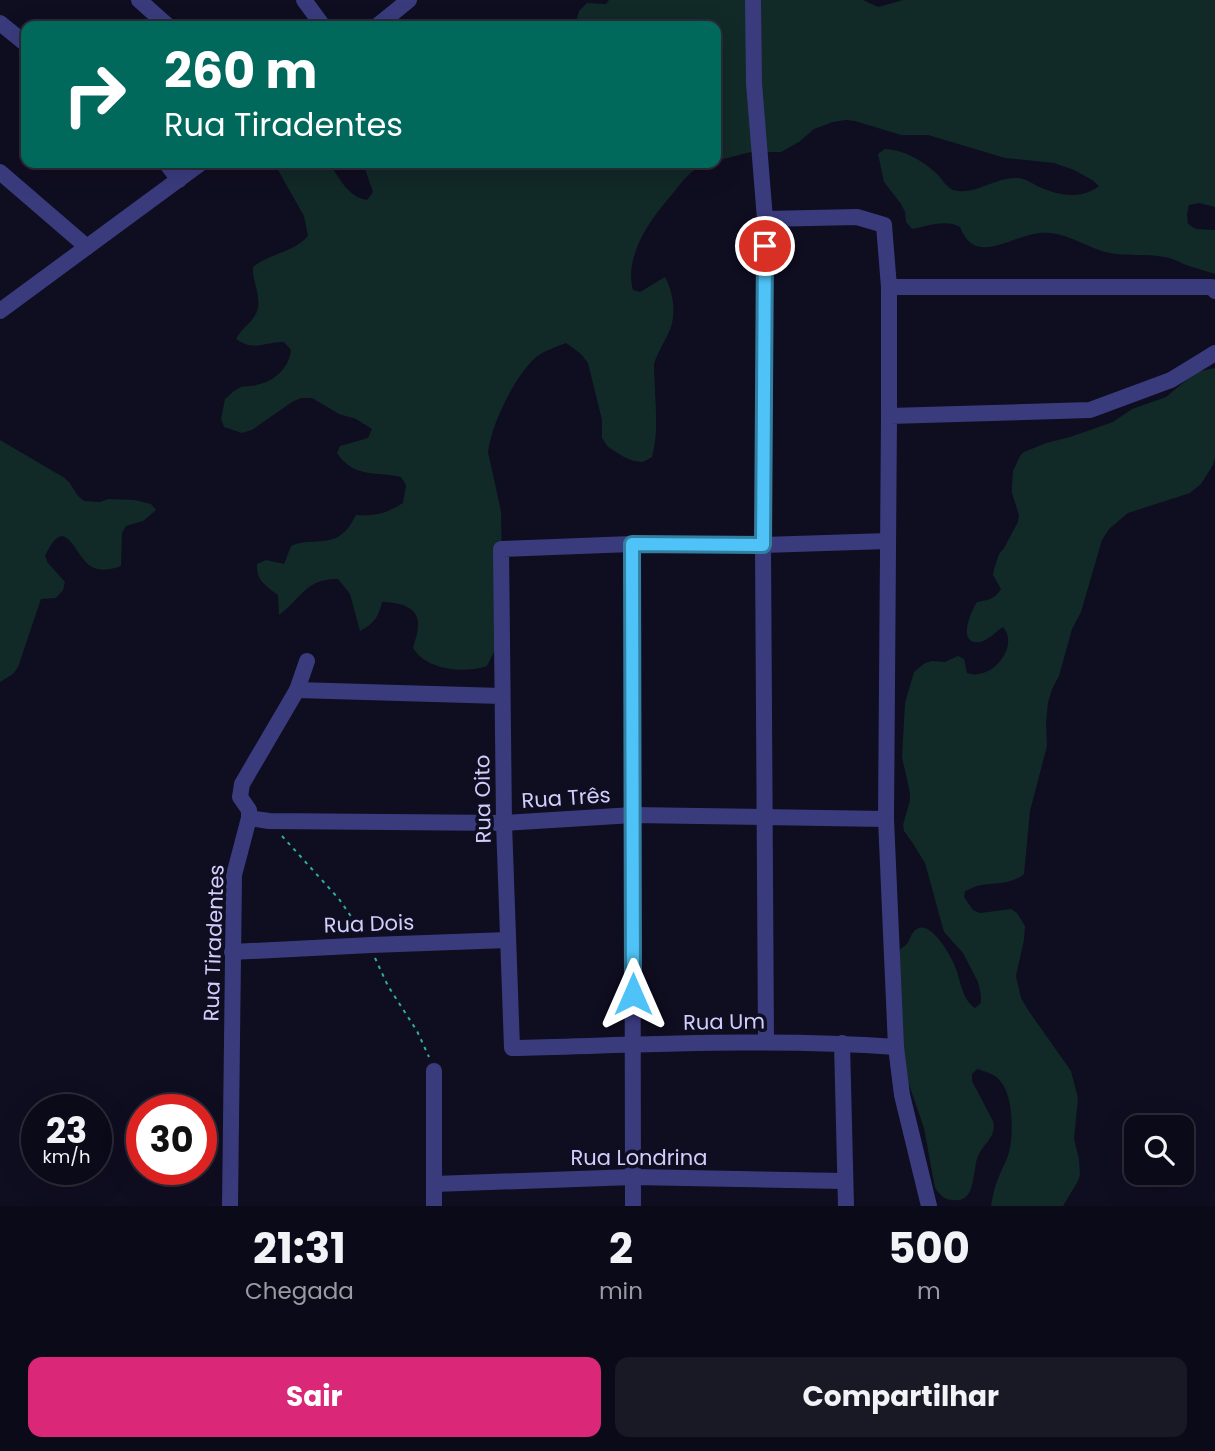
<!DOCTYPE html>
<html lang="pt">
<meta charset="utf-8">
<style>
:root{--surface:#0b0a18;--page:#191825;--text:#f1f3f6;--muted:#9a9aa2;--line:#2b2b37;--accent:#db2777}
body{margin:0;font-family:Poppins,sans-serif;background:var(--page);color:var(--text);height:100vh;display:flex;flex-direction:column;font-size:26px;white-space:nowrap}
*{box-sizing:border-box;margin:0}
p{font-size:23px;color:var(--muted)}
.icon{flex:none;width:38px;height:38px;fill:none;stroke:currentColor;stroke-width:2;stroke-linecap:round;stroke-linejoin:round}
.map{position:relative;height:1206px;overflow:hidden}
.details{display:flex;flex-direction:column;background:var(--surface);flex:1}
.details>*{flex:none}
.banner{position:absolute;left:21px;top:21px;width:700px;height:147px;border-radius:14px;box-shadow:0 7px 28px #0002,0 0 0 2px var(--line);background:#00695c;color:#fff;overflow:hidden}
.buttons{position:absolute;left:1124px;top:1115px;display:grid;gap:14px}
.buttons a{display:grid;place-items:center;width:70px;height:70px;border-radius:14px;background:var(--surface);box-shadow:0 7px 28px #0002,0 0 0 2px var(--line);font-size:35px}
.speed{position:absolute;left:21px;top:1094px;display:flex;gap:14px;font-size:35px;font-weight:700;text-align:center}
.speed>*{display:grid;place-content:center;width:91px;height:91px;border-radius:50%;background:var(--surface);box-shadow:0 7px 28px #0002,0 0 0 2px var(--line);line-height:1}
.speed small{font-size:18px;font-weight:400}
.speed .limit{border:10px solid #d22;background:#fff;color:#111}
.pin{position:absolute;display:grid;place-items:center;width:60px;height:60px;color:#fff;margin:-30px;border:4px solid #fff;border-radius:50%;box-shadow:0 2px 7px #0007}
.me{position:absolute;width:77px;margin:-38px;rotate:0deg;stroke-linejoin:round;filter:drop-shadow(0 0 5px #0008)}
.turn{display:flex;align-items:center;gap:24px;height:147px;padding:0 28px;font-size:32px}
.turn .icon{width:91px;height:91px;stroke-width:2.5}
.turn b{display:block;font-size:49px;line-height:60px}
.eta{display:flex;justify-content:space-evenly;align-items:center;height:119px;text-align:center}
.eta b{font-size:42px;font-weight:700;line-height:49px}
.button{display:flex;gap:14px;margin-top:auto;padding:14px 28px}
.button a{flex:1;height:80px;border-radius:14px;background:var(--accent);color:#fff;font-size:28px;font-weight:700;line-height:80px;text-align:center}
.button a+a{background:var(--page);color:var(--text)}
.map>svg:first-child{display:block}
.green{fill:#112927}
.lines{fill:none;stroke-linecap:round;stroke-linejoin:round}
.path{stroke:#31ad9f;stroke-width:2;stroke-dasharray:3.5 5;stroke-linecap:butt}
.minor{stroke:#3a3b7d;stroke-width:16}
.route-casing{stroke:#337fa1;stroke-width:18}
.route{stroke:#4fc3f7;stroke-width:12}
.labels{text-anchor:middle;stroke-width:7;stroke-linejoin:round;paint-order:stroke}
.street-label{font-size:21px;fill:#d0cefd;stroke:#0f0d20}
</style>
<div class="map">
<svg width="1215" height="1206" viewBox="0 0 1215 1206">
<rect width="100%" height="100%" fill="#0f0d20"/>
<g class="green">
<path d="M609,0H863L878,7L903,0H1215V207L1199,203L1189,205L1187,214L1188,224L1196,229L1215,230V274C1206,271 1198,269 1189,266C1183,264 1176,260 1169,258C1151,253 1129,257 1110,253C1086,248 1065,230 1039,233C1011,236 975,267 960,227C945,219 929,226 912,229L906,222L905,212L901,204L884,182L878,154L885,149C905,150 924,161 938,175C943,180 946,187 953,190C975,196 995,177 1017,178C1026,178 1034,185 1042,188C1060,196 1083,199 1099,186L1092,180L1074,170L1054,163L1005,158L928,135H901L855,121L846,120L833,122L814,129L799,142L781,152H751L716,161V26H575L579,11L587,3L606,4Z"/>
<path d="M274,163H328C341,178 346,196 367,200L373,192L363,163H709C689,169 682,183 669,198C649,221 624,257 633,290L640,292L665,277C673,292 676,311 671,327C666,340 658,351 654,364C654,394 660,429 652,457L643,462L634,461L624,457L608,447L602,438V420L588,363L581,354L566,343C556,347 543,351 535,358C515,376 491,425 488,452L501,511L503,625L496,648L487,666C464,674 426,670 413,648C415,641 418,632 418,625C419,606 397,602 382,602C379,616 374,624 360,631L350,594L338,579C306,578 301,599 279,615L278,595C266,586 256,581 257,564L266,560L284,564L291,546C306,538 328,546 342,534C348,530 352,522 356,515C376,516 385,514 403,503L406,485L401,477C377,471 354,479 337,453L340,446L368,438L372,429L356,419L339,414L312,398H301L292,402L252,430L242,433L224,427L221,419L225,399C230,395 234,390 239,388C244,385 251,387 256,385C274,382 289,368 291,350L284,342C263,342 255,352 236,339C241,329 249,325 254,317C265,301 252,285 253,267C270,253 293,253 308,236L304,216Z"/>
<path d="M1215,368V458L1213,465L1201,484L1190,493L1128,513L1109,529L1102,540L1081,612L1072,629L1059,676L1053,687L1048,702L1046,723L1047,746L1030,811L1024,874C1010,886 992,882 977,886C973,887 969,890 965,891L964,897L973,910L980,913L1011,909L1017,913L1025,926L1024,940L1016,976L1021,998L1028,1010L1071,1071L1078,1098L1074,1139L1079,1159L1080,1175L1078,1181L1063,1206H991C993,1197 994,1187 998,1179C1002,1168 1008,1159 1010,1148C1013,1130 1013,1097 1001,1082C996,1074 986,1072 977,1069L972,1074V1081L993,1121C997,1136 985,1142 979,1154C971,1170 978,1204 952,1200C943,1199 940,1195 935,1188L924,1128L906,1076L893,965C895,961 897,954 900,950C902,947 906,946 908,942C911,938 911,932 917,929C931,920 952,957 956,969C961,982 962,999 975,1008L981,1003V996L978,982L963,953L944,932L925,863L912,842L904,831L903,825L910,800V793L902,757L905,703L914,672L925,663L932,661L945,662L958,656L964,659L967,673C992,682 1020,646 1003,627C996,631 988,641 980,642C956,645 971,611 977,602C988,600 995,599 1001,589L993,575L994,569L999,554L1004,548L1018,522L1019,515L1012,493V485L1013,471L1020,456L1024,452L1046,443L1070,437L1113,422L1132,409L1166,397L1196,372Z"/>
<path d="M0,440L63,477L69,482L78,496L84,501L100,502L108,499L135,500L151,504L156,510L143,521L126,526L122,533L121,566C111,570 98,572 89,565C73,552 65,513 45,556L48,563L65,582L63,590L56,598L41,599L18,667L13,674L0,682Z"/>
</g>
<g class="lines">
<g class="path">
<polyline points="282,836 339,899 361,931"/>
<polyline points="375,958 388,986 417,1031 429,1057"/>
</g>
<g class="minor">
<polyline points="139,0 168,26"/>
<polyline points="304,0 323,26"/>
<polyline points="753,0 754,83 765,219 763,545 766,1042"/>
<polyline points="0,23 26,44"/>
<polyline points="377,26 409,0"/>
<polyline points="166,163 179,180"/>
<polyline points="0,172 87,247"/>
<polyline points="765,219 857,217 884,225 889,287 889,416"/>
<polyline points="889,287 1212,287 1215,291"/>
<polyline points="0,311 201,163"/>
<path d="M888,541L763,545L632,544L501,549L504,823L512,1048C640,1045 768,1038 896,1047"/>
<polyline points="632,544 633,1206"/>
<polyline points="297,690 502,696"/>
<polyline points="249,818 269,821 504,823 633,815 886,819"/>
<polyline points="232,952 371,945 508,940"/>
<polyline points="842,1043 846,1206"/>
<polyline points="434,1184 633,1177 844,1181"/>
<polyline points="230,1206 234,875 249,818 249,810 240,797 242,784 297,690 307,661"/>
<polyline points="434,1206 434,1071"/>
<polyline points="929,1206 902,1095 896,1047 886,819 889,416 1090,410 1171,380 1215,353"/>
</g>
</g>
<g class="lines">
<g class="route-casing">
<polyline id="route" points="633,994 632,544 763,545 765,246"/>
</g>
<use href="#route" class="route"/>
</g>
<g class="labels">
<g class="street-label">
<text transform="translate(566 798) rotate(-4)" y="7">Rua Três</text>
<text transform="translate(483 799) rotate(-91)" y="7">Rua Oito</text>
<text transform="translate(369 924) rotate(-2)" y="7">Rua Dois</text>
<text transform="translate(214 943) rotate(-88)" y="7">Rua Tiradentes</text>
<text transform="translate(724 1022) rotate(-1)" y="7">Rua Um</text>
<text x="639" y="1165">Rua Londrina</text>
</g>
</g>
</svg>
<div class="buttons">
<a><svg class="icon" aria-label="search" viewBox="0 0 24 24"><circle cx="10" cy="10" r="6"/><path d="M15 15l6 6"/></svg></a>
</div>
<div class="speed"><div>23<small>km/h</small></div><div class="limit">30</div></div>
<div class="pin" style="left:765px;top:246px;background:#d93025"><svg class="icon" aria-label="arrive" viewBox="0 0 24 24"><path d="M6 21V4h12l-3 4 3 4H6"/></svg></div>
<svg class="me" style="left:633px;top:994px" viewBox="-20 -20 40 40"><path d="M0-17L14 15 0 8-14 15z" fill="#4fc3f7" stroke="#fff" stroke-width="4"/></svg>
<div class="banner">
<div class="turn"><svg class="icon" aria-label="right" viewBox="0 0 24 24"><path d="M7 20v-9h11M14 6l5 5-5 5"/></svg><div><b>260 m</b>Rua Tiradentes</div></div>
</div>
</div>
<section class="details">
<div class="eta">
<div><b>21:31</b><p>Chegada</p></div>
<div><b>2</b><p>min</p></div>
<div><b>500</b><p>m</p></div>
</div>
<div class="button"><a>Sair</a><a>Compartilhar</a></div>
</section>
